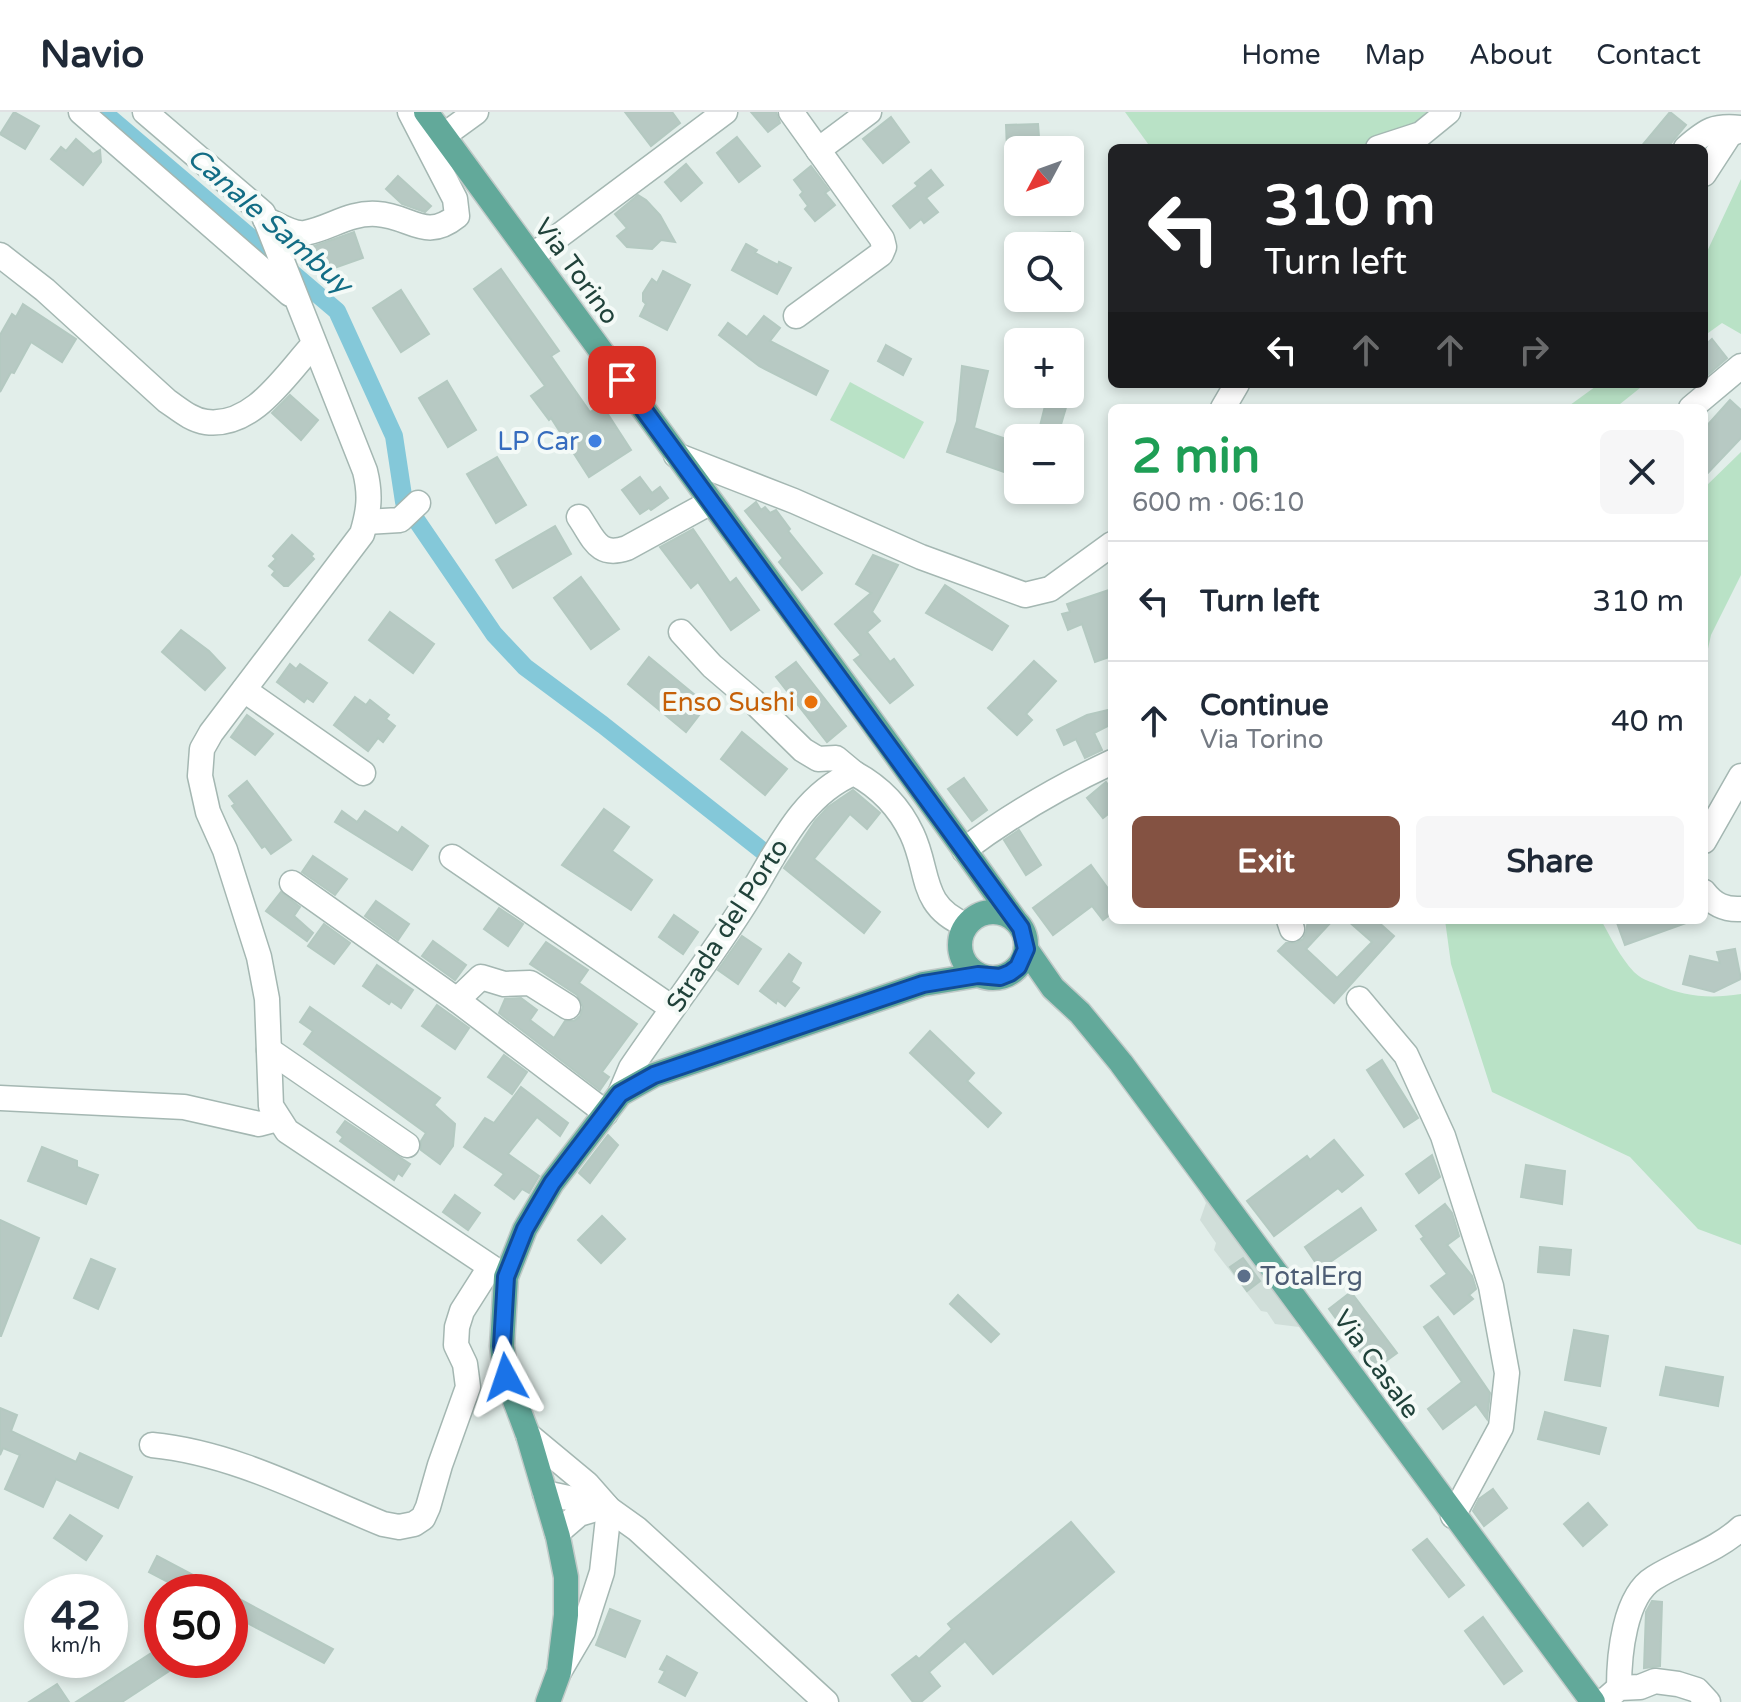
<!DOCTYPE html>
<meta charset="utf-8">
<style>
:root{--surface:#fff;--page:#f6f6f7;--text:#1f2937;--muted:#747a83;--line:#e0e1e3;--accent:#845242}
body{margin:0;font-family:"Varela Round",sans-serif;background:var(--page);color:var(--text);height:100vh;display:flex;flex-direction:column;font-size:30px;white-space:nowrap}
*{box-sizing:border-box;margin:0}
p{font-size:26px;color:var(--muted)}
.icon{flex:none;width:44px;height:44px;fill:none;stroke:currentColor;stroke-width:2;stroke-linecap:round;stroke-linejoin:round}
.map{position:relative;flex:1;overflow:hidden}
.details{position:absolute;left:1108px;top:292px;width:600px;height:520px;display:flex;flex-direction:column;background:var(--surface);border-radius:12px;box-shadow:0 4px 12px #0003}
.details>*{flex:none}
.banner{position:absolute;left:1108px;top:32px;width:600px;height:244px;border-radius:12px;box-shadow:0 4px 12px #0003;background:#202124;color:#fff;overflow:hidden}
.needle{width:52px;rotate:229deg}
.fabs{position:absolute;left:1004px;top:24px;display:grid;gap:16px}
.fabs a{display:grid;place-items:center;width:80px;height:80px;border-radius:12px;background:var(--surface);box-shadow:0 4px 12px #0003;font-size:40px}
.speed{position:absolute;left:24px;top:1462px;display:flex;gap:16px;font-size:40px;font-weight:700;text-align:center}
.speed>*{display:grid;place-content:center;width:104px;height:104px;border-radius:50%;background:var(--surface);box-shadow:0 4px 12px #0003;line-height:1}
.speed small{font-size:20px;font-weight:400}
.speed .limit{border:12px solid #d22;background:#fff;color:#111}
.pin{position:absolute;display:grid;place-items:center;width:68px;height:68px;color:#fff;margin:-34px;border-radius:16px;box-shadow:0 4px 12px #0006}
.me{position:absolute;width:88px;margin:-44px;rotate:355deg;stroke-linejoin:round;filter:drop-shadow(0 0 6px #0008)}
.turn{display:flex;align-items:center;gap:28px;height:168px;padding:0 24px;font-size:36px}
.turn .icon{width:104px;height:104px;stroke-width:2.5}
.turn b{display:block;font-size:56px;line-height:68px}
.lanes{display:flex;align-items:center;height:76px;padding:0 24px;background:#0003;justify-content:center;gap:40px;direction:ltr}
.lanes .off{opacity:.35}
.round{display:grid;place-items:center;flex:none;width:84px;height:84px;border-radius:12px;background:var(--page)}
.headline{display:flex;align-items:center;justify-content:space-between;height:136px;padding:0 24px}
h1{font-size:48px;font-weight:700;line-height:60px;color:#1e9e55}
.primary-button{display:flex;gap:16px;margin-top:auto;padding:16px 24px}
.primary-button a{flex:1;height:92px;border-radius:12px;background:var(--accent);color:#fff;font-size:32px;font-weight:700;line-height:92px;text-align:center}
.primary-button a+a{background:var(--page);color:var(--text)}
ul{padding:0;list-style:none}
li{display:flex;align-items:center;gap:24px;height:120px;padding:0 24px;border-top:2px solid var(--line)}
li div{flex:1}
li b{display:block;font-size:30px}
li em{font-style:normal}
header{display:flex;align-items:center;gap:48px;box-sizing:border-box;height:112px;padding:0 40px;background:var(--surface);border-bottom:2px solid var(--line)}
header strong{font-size:38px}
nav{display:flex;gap:44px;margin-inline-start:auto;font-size:28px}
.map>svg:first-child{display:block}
.built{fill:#d0ded9}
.green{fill:#b9e2c6}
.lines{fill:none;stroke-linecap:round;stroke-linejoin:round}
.canal{stroke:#84c8d9;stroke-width:18}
.building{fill:#b7c9c3;stroke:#b4c9c1;stroke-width:2}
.minor-casing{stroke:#a4b7b2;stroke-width:27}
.major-casing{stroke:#c1cac8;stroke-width:27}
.minor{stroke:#fff;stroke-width:24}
.major{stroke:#62a99a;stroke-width:24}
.route-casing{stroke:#114b97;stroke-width:20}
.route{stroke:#1a73e8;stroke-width:14}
.shop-dot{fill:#3f7fe0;stroke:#f4faf7;stroke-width:3}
.food-dot{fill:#e8710a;stroke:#f4faf7;stroke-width:3}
.service-dot{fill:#5c6f8a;stroke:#f4faf7;stroke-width:3}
.labels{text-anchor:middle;stroke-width:8;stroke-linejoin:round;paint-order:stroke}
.street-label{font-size:26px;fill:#20423a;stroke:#f4faf7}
.shop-label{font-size:26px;fill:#366cbe;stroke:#f4faf7;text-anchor:end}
.food-label{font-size:26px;fill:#c56008;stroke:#f4faf7;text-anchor:end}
.service-label{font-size:26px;fill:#4e5e75;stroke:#f4faf7;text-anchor:start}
.water-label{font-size:28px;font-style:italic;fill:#126d85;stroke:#f4faf7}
</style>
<header>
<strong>Navio</strong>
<nav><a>Home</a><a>Map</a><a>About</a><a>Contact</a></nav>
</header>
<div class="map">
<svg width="1741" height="1590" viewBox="0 0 1741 1590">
<rect width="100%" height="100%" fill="#e2eeea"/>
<polygon class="built" points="1191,1063 1299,1215 1275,1212 1267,1200 1261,1199 1214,1138 1216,1131 1200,1108 1206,1091"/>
<g class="green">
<polygon points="1125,0 1443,0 1380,33 1348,36 1151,36"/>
<polygon points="1741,67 1741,222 1722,211 1704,224 1704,146"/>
<polygon points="850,270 924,310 904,347 830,308"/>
<polygon points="1599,272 1645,272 1615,296 1566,296"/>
<polygon points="1741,340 1741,463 1711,523 1704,555 1704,376"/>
<path d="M1445,808H1601C1611,826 1620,845 1634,860C1640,866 1648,869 1656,872C1685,885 1710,887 1741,882V1133L1698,1117L1630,1045L1492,980L1451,852Z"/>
</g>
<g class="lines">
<polyline class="canal" points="103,0 337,199 394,324 404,390 494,522 525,555 603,613 764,740"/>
</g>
<g class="building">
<polygon points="14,0 39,14 25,37 0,22"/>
<polygon points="625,0 672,0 680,11 651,34"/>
<polygon points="751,0 776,0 780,11 768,20"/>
<polygon points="1670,0 1686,13 1667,36 1640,36"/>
<polygon points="891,5 909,30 883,51 863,27"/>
<polygon points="1038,12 1040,38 1007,37 1006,13"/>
<polygon points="737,25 760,54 739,70 717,41"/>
<polygon points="76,27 93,42 100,38 101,50 83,73 51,47 61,35 66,39"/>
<polygon points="686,52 702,71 681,89 665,70"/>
<polygon points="811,54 829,78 825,81 835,93 815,109 805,97 808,94 800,83 803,80 794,68"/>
<polygon points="931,58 943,73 926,86 938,100 924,111 921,107 910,116 893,94 918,74 915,71"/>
<polygon points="398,64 431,94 425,100 402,92 386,77"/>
<polygon points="638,83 646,88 660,103 675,130 661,128 652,137 627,135 617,124 627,116 615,102"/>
<polygon points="354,120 363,146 323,160 314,134"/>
<polygon points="1070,120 1070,134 1038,134 1037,121"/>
<polygon points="746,132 757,138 755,141 778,153 779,150 791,156 777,182 732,158"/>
<polygon points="501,157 559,239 551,244 590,300 602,293 631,338 589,365 551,306 549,308 531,284 545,274 474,177"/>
<polygon points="663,159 690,173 667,218 640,204 646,192 643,189 643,181 648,173 652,167 657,171"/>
<polygon points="401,178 429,222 401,240 373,196"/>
<polygon points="23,192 76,227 62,250 31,230 14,261 11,260 0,280 0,223 12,202 16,205"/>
<polygon points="764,204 780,216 770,229 828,259 816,283 759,254 719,223 728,211 747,225"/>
<polygon points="1712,227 1727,246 1704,266 1704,234"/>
<polygon points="886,233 911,247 903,263 878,249"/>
<polygon points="962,254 988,259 974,316 1018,331 1018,365 947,340 957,309"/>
<polygon points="447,269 476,318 448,335 419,286"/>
<polygon points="1048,282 1070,282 1057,326 1037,326"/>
<polygon points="290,283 318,308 301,328 272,301"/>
<polygon points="1730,288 1741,298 1741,326 1704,365 1704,317"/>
<polygon points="497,345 526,393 496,411 467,362"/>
<polygon points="640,365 652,381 660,375 668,386 651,398 649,396 640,402 622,378"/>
<polygon points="756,390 761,398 765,395 770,401 776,398 790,417 788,419 822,461 802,478 779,450 783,446 745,399"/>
<polygon points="555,414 571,442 513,476 496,448"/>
<polygon points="693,417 730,471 736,466 759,498 731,518 698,470 691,476 660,435"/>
<polygon points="292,423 313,442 311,444 314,447 288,474 284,474 272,463 275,459 269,454 276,447 273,444"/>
<polygon points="873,443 898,453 872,500 880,509 867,520 890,550 894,547 913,573 890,591 854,548 861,543 835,512 871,481 856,472"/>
<polygon points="581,465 619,517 591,537 554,486"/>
<polygon points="945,473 1008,514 992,538 926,501"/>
<polygon points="1112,477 1112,544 1095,550 1082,512 1068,518 1062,502 1070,500 1067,492"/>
<polygon points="390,500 434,532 413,561 369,528"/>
<polygon points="181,518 209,539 225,556 205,578 162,540"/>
<polygon points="649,545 707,593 686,620 628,572"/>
<polygon points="1034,549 1056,569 1026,602 1032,608 1017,623 988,596"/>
<polygon points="796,550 846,614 827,630 776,565"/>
<polygon points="290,552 296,557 300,552 327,571 313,590 307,586 304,590 277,570"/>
<polygon points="355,585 366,593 370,588 389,603 386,607 395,614 383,630 378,626 368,639 334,613"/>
<polygon points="1112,597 1112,612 1094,621 1102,638 1085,646 1076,627 1064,633 1057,618 1087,603"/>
<polygon points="247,603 273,622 255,643 231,625"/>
<polygon points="742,620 787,657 765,683 721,647"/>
<polygon points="964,666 987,698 972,709 948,677"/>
<polygon points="247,669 291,728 271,742 265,734 262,736 250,719 232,694 235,692 229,684"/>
<polygon points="1106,670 1112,678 1112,699 1103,706 1087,686"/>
<polygon points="853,678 880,701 867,717 850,702 814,747 880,800 864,821 784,756 815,709 828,695"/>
<polygon points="604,697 629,715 612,739 652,768 631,798 562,753"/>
<polygon points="342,699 357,710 365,699 398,721 402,715 428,734 412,758 335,710"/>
<polygon points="1019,718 1041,753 1026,763 1004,728"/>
<polygon points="313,744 347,767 335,783 302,760"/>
<polygon points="1091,753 1112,782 1112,801 1103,808 1092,794 1053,823 1033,796"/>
<polygon points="281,780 300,795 294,804 313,821 307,829 266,799"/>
<polygon points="376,789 409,812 398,828 365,804"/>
<polygon points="499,796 523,812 508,834 484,817"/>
<polygon points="674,803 698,820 683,842 659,825"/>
<polygon points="1308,808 1333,808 1306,837 1337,866 1372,830 1347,808 1376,808 1394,824 1334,891 1278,839 1286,831 1296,831 1303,827 1306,821"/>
<polygon points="1616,808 1688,808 1689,810 1625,833"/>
<polygon points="324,812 350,831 334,852 308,834"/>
<polygon points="742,824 761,837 738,872 718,858"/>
<polygon points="433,829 466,853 455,868 422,844"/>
<polygon points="546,830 588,858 579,871 637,912 602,960 609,965 600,978 499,901 505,887 521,886 537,898 530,908 554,926 565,909 574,909 580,904 583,895 577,883 530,852"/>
<polygon points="1735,837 1741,867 1714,880 1683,872 1690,844 1720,851 1717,840"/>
<polygon points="789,842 801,851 791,870 799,876 785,894 777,888 776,891 760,879"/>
<polygon points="377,853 413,878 401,896 391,889 389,892 363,874"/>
<polygon points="437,893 469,916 455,937 422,914"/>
<polygon points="310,895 440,986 434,993 455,1012 453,1034 440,1052 421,1038 421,1029 426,1021 304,932 313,919 300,910"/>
<polygon points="930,919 974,961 967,969 1001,1001 988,1015 910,941"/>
<polygon points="504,943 527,960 512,982 488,965"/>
<polygon points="1382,948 1418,1006 1404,1015 1367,958"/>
<polygon points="521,975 568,1011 560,1024 537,1005 508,1042 539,1064 529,1081 522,1077 514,1087 495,1073 504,1062 464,1035 485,1006 494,1011"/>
<polygon points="345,1009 410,1052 402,1064 398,1061 394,1068 340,1029 343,1025 337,1020"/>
<polygon points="608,1023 618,1033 590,1071 579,1061"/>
<polygon points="1334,1028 1363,1063 1342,1080 1338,1076 1274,1124 1247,1089 1307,1044 1310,1048"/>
<polygon points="42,1035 77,1049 77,1055 98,1063 86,1092 28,1069"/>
<polygon points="1432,1043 1440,1065 1419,1081 1406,1062"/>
<polygon points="1526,1053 1565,1059 1562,1092 1521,1085"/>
<polygon points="455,1083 480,1101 468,1118 443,1100"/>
<polygon points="1445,1092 1452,1101 1459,1124 1447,1133 1472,1164 1476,1177 1469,1183 1473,1187 1454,1202 1431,1174 1447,1162 1421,1127 1424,1125 1416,1114"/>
<polygon points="1361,1096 1376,1118 1320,1157 1305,1135"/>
<polygon points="602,1104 625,1127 601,1151 578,1128"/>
<polygon points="0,1108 39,1126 1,1224 0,1224"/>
<polygon points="1540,1135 1571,1138 1569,1163 1538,1160"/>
<polygon points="1243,1146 1260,1169 1247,1179 1230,1155"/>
<polygon points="91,1147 115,1157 98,1197 74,1186"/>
<polygon points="1351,1180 1397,1241 1378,1255 1373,1249 1369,1252 1329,1197"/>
<polygon points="958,1183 999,1222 991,1230 950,1192"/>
<polygon points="1438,1205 1490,1281 1487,1307 1476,1292 1443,1317 1428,1297 1462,1270 1424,1215"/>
<polygon points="1574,1218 1608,1224 1600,1274 1565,1268"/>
<polygon points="1666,1255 1723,1265 1718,1294 1660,1283"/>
<polygon points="0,1296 17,1303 11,1319 76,1350 80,1341 132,1365 118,1396 56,1367 43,1395 5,1377 20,1343 3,1336 0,1343"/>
<polygon points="1545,1300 1606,1316 1599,1342 1538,1327"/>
<polygon points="1493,1377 1507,1396 1484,1414 1473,1399 1479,1387"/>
<polygon points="1588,1391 1607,1413 1583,1434 1564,1412"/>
<polygon points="70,1403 102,1424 86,1448 54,1426"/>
<polygon points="1071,1410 1114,1460 993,1562 965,1529 929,1560 940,1574 921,1590 913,1590 892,1563 916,1544 919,1547 952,1517 948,1512"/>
<polygon points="1427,1427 1464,1473 1449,1485 1413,1438"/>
<polygon points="157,1444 225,1480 187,1480 149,1460"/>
<polygon points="230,1482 333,1537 324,1551 230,1502"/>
<polygon points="1652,1489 1662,1490 1660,1554 1644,1556 1646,1500"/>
<polygon points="610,1497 640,1509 625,1545 596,1533"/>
<polygon points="1483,1505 1522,1559 1504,1572 1465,1519"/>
<polygon points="162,1534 162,1548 186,1548 122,1590 76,1590"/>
<polygon points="667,1544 697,1561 685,1584 659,1570 665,1559 660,1557"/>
<polygon points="57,1572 69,1590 29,1590"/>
</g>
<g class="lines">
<g class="minor-casing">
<g id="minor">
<polyline points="81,0 290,182"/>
<path d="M145,0L263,101L365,359C371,383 369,399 362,422L211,621L202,637L200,664L208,700L225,738L259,845L267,887L271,994L287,1019L506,1165"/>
<polyline points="791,0 882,127 884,135 881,142 796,204"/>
<polyline points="443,24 476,0"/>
<polyline points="1378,36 1421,22 1448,0"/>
<path d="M1686,36C1707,18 1714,13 1741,16"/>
<polyline points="818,38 869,0"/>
<polyline points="1704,62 1730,22 1741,18"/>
<path d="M265,107C277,112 292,123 305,121C331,116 349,100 377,102C411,104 425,130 457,104L455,87L410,0"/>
<path d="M0,143L45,178L167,289C179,297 191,308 206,310C254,316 286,262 314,232"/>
<polyline points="532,144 725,0"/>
<polyline points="1223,296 1237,272"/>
<polyline points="1691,296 1741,254"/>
<polyline points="676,343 794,389 921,445 1025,483 1050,477 1112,432"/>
<path d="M579,405C594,427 598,446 627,436L711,390"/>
<polyline points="366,410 400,408 418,391"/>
<polyline points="681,520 712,554 753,589 803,638 818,647 836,646 854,661"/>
<polyline points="244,578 363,661"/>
<polyline points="1704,729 1741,664"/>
<path d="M964,738C1009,704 1061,674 1112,650"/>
<polyline points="452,745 672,896"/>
<polyline points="292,771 457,888"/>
<path d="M1704,780C1714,793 1725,798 1741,797"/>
<polyline points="1289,808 1292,817"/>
<polyline points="1359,887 1406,943 1443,1024 1491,1174 1507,1261 1501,1315 1453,1404"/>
<polyline points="568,895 530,871 504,872 481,865 457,888 606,1001"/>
<polyline points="269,938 407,1033"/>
<path d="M620,982L631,956C669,900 710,847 746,790C776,743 799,684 854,661C880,675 899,694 912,722C930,760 919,794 966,813"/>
<polyline points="0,986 184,995 259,1012 278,1007"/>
<polyline points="528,1323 587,1372 609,1397 637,1417 826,1590"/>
<path d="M152,1333C234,1341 307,1381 383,1412L399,1415L414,1412L423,1406L428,1395L440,1353L468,1275L465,1252L456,1233L457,1215L462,1199L490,1155"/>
<polyline points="545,1381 606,1394"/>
<polyline points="557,1421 579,1402 606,1394"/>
<polyline points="559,1560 583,1519 602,1460 609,1397"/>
<path d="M1619,1576C1619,1544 1624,1484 1654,1466C1683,1448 1716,1439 1741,1416"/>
<polyline points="1603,1590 1619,1576 1640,1575 1655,1569 1678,1572 1697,1578 1708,1590"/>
</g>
</g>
<g class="major-casing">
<g id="major">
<polyline points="426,0 850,579 1015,808"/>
<circle cx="993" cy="833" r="33"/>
<polyline points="1026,837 1053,876 1080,901 1121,951 1593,1590"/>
<polyline points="548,1590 559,1560 566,1503 566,1465 558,1425 528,1323 506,1265 502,1234 506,1165 525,1117 552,1071 620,982 654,963 923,872 978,863"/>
</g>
</g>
<use href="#minor" class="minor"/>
<use href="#major" class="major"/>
</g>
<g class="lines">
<g class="route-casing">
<polyline id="route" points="506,1265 502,1234 506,1165 525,1117 552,1071 620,982 654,963 923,872 978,863 1000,865 1010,861 1018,855 1026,837 1021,816 622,268"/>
</g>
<use href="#route" class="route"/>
</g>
<circle class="shop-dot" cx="595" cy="329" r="8"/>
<circle class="food-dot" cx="811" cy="590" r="8"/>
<circle class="service-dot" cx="1244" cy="1164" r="8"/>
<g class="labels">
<g class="street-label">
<text transform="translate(577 159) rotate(54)" y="9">Via Torino</text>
<text transform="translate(727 813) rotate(-57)" y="9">Strada del Porto</text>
<text transform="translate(1377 1252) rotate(54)" y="9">Via Casale</text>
</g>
<g class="shop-label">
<text x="579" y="338">LP Car</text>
</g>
<g class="food-label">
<text x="795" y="599">Enso Sushi</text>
</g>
<g class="service-label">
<text x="1260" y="1173">TotalErg</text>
</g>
<g class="water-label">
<text transform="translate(270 108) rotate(41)" y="10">Canale Sambuy</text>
</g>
</g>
</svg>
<div class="fabs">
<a><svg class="needle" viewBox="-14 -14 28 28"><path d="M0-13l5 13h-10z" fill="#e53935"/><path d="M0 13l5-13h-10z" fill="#747a83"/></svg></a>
<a><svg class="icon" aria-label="search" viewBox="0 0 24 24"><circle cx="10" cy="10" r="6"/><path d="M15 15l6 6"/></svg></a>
<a>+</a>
<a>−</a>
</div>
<div class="speed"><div>42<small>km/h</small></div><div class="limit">50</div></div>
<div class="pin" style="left:622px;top:268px;background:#d93025"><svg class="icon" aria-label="arrive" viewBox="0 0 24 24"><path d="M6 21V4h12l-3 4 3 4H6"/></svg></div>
<svg class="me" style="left:506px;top:1265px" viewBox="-20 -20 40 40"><path d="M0-17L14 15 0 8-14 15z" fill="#1a73e8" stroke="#fff" stroke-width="4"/></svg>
<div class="banner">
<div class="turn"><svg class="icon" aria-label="left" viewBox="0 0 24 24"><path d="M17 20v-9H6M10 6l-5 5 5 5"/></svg><div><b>310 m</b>Turn left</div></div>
<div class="lanes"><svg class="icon" aria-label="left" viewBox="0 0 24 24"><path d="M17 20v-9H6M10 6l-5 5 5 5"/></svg><svg class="icon off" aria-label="ahead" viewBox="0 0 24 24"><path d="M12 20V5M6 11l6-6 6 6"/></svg><svg class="icon off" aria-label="ahead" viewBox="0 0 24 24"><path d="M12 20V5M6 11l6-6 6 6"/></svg><svg class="icon off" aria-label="right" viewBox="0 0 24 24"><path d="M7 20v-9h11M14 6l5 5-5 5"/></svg></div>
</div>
<section class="details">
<div class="headline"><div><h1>2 min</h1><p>600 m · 06:10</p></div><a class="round"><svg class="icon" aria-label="close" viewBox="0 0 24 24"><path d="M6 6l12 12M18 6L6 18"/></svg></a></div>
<ul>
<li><svg class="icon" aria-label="left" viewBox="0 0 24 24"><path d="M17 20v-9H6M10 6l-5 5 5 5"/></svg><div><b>Turn left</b></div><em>310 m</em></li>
<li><svg class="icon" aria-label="ahead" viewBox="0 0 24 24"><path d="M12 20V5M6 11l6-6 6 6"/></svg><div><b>Continue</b><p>Via Torino</p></div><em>40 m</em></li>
</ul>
<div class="primary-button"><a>Exit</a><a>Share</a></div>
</section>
</div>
